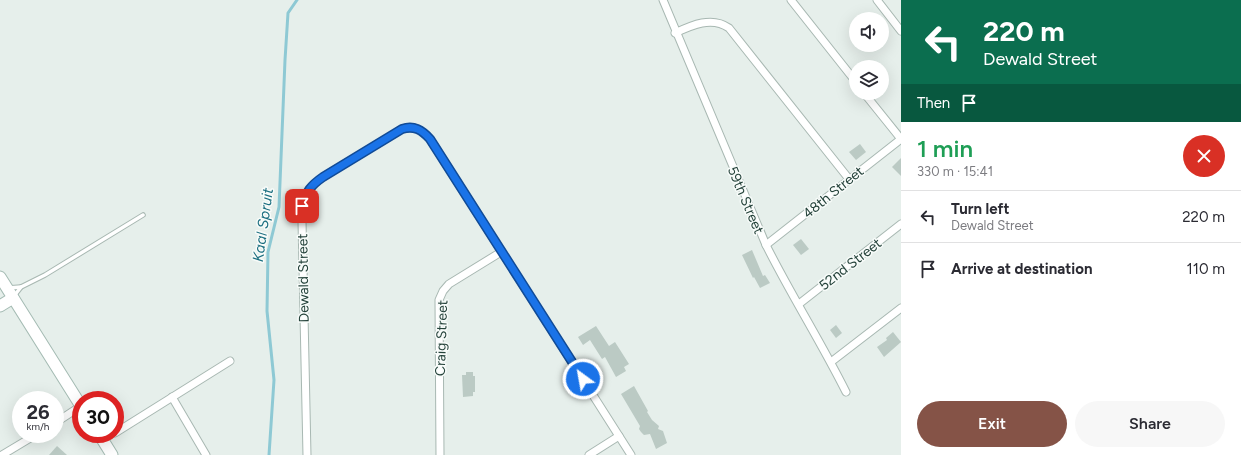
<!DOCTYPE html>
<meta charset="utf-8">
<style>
:root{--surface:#fff;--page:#f7f7f7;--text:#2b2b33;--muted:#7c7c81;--line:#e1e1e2;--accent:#855347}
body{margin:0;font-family:Figtree,sans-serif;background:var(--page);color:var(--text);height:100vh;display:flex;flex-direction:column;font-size:15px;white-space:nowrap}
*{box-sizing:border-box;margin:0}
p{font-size:13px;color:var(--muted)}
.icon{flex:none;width:22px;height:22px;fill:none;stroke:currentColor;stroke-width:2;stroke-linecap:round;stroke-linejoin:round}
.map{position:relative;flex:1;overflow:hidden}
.details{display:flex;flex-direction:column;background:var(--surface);width:340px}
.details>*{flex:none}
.guide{background:#0b6e4f;color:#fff;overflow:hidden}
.fabs{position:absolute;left:849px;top:12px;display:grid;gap:8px}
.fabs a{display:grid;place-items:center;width:40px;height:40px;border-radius:50%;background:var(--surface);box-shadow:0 4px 16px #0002;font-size:20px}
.speed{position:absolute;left:12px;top:391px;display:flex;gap:8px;font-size:20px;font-weight:700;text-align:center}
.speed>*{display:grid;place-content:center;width:52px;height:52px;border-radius:50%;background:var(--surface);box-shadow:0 4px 16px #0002;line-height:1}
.speed small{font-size:10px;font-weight:400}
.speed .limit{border:6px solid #d22;background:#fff;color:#111}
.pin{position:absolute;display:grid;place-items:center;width:34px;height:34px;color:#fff;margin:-17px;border-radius:8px;box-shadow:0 2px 6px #0006}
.me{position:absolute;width:44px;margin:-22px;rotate:328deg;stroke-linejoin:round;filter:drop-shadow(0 0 3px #0008)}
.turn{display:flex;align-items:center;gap:14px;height:84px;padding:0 16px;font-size:18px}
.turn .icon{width:52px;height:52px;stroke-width:2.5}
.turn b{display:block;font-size:28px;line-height:34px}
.then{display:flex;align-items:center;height:38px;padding:0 16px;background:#0003;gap:8px;font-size:15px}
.round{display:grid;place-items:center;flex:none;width:42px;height:42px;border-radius:21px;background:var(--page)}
.head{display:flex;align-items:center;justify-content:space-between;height:68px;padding:0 16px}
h1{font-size:24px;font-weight:600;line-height:30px;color:#1e9e55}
.button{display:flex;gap:8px;margin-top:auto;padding:8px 16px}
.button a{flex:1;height:46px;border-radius:24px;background:var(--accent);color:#fff;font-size:16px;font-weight:600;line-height:46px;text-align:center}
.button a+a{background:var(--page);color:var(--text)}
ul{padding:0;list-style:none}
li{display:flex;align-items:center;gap:12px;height:52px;padding:0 16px;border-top:1px solid var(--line)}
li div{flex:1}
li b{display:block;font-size:15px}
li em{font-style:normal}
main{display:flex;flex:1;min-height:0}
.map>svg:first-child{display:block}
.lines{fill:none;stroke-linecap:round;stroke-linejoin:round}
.stream{stroke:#8ec9d4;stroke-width:3}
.building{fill:#bbcac4}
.lane-casing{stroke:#a8b8b2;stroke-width:5.5}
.street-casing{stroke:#a8b8b2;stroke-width:9}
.secondary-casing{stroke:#a4bbb3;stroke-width:13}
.lane{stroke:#fff;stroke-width:3.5}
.street{stroke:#fff;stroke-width:7}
.secondary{stroke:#fff;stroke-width:11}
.route-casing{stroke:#114b97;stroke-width:10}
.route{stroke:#1a73e8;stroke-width:7}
.labels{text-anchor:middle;stroke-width:3;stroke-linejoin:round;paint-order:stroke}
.street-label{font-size:14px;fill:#24423a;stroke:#f7fbf9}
.water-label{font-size:15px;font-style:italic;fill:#1c6f80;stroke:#f7fbf9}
</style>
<main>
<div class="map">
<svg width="901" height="455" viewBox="0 0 901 455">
<rect width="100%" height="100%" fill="#e6efeb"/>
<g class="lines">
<polyline class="stream" points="269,455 274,380 267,311 268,252 279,207 285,60 288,13 297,0"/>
</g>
<g class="building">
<polygon points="860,144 866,152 856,160 849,152"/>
<polygon points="901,158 901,176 892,167"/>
<polygon points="801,239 809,249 801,255 793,245"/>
<polygon points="752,250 763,276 765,275 770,283 760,288 754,277 753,278 742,255"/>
<polygon points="836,325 842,333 836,338 830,330"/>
<polygon points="596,326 609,346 615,342 629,364 624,367 626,371 616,377 605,357 602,359 590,340 583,345 578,337"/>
<polygon points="893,332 901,342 884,357 877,347 887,340 886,338"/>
<polygon points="466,372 473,372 473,376 475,376 475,392 473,392 473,396 463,397 462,375 466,375"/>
<polygon points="634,386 648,411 647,412 652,420 659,426 658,429 663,431 667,443 656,449 650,434 644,435 641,432 639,429 640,426 621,394"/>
<polygon points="57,446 67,455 49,455"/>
</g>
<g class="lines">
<g class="lane-casing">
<g id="lane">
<polyline points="8,288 21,287"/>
<polyline points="14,296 21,287 45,275 143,215"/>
</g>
</g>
<g class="street-casing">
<g id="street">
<path d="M663,0L766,245C791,295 821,342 846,392"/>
<polyline points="791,0 856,82"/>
<polyline points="877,0 901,31"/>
<path d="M675,33C692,25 712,16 729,28L849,179"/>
<polyline points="864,93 901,139"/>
<polyline points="766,245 901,139"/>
<polyline points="799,304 901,224"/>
<polyline points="831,362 901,308"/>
<polyline points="172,397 206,455"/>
<polyline points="55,423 81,406"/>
<polyline points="115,433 230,361"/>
<polyline points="2,455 37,434"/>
<path d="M307,455L302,221C302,198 304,191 323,177L402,129C414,125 422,130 430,139L631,455"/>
<polyline points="440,455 439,300 443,291 449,284 501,252"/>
<polyline points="589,455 619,436"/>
</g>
</g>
<g class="secondary-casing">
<g id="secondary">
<polyline points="0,277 81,406"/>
<polyline points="0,306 13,298"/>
<polyline points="99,434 112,455"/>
</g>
</g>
<use href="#lane" class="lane"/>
<use href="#street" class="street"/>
<use href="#secondary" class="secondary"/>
</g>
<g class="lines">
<g class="route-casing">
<path id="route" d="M302,206C307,191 310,186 323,177L402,129C414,125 422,130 430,139L583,379"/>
</g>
<use href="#route" class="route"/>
</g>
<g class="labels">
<g class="street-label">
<text transform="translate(833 192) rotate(-39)" y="5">48th Street</text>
<text transform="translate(746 200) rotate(67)" y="5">59th Street</text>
<text transform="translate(850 264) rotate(-38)" y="5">52nd Street</text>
<text transform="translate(303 278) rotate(-91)" y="5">Dewald Street</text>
<text transform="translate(441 338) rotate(-88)" y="5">Craig Street</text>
</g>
<g class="water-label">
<text transform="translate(263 225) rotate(-82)" y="5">Kaal Spruit</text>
</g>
</g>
</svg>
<div class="fabs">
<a><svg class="icon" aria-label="sound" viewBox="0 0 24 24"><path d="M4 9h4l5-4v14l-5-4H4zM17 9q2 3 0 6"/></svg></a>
<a><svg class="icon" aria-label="layers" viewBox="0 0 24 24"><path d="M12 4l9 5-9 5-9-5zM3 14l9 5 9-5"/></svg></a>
</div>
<div class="speed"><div>26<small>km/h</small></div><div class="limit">30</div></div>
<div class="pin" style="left:302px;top:206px;background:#d93025"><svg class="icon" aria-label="arrive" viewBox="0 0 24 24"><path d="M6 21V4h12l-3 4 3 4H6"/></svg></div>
<svg class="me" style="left:583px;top:379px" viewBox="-20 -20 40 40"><circle r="17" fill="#1a73e8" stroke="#fff" stroke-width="3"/><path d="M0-11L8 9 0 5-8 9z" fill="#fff"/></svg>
</div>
<section class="details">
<div class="guide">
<div class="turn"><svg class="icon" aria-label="left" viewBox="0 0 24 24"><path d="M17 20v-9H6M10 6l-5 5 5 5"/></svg><div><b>220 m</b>Dewald Street</div></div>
<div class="then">Then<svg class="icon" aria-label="arrive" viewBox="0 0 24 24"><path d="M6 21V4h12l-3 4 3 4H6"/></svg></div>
</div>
<div class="head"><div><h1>1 min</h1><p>330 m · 15:41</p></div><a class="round" style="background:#d93025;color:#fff"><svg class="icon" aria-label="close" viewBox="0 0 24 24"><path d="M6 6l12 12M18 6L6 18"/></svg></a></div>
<ul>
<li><svg class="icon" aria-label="left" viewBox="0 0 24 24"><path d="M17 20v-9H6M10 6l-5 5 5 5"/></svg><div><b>Turn left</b><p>Dewald Street</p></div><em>220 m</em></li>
<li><svg class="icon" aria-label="arrive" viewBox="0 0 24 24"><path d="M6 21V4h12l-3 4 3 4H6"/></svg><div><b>Arrive at destination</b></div><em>110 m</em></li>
</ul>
<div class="button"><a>Exit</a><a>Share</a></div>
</section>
</main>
